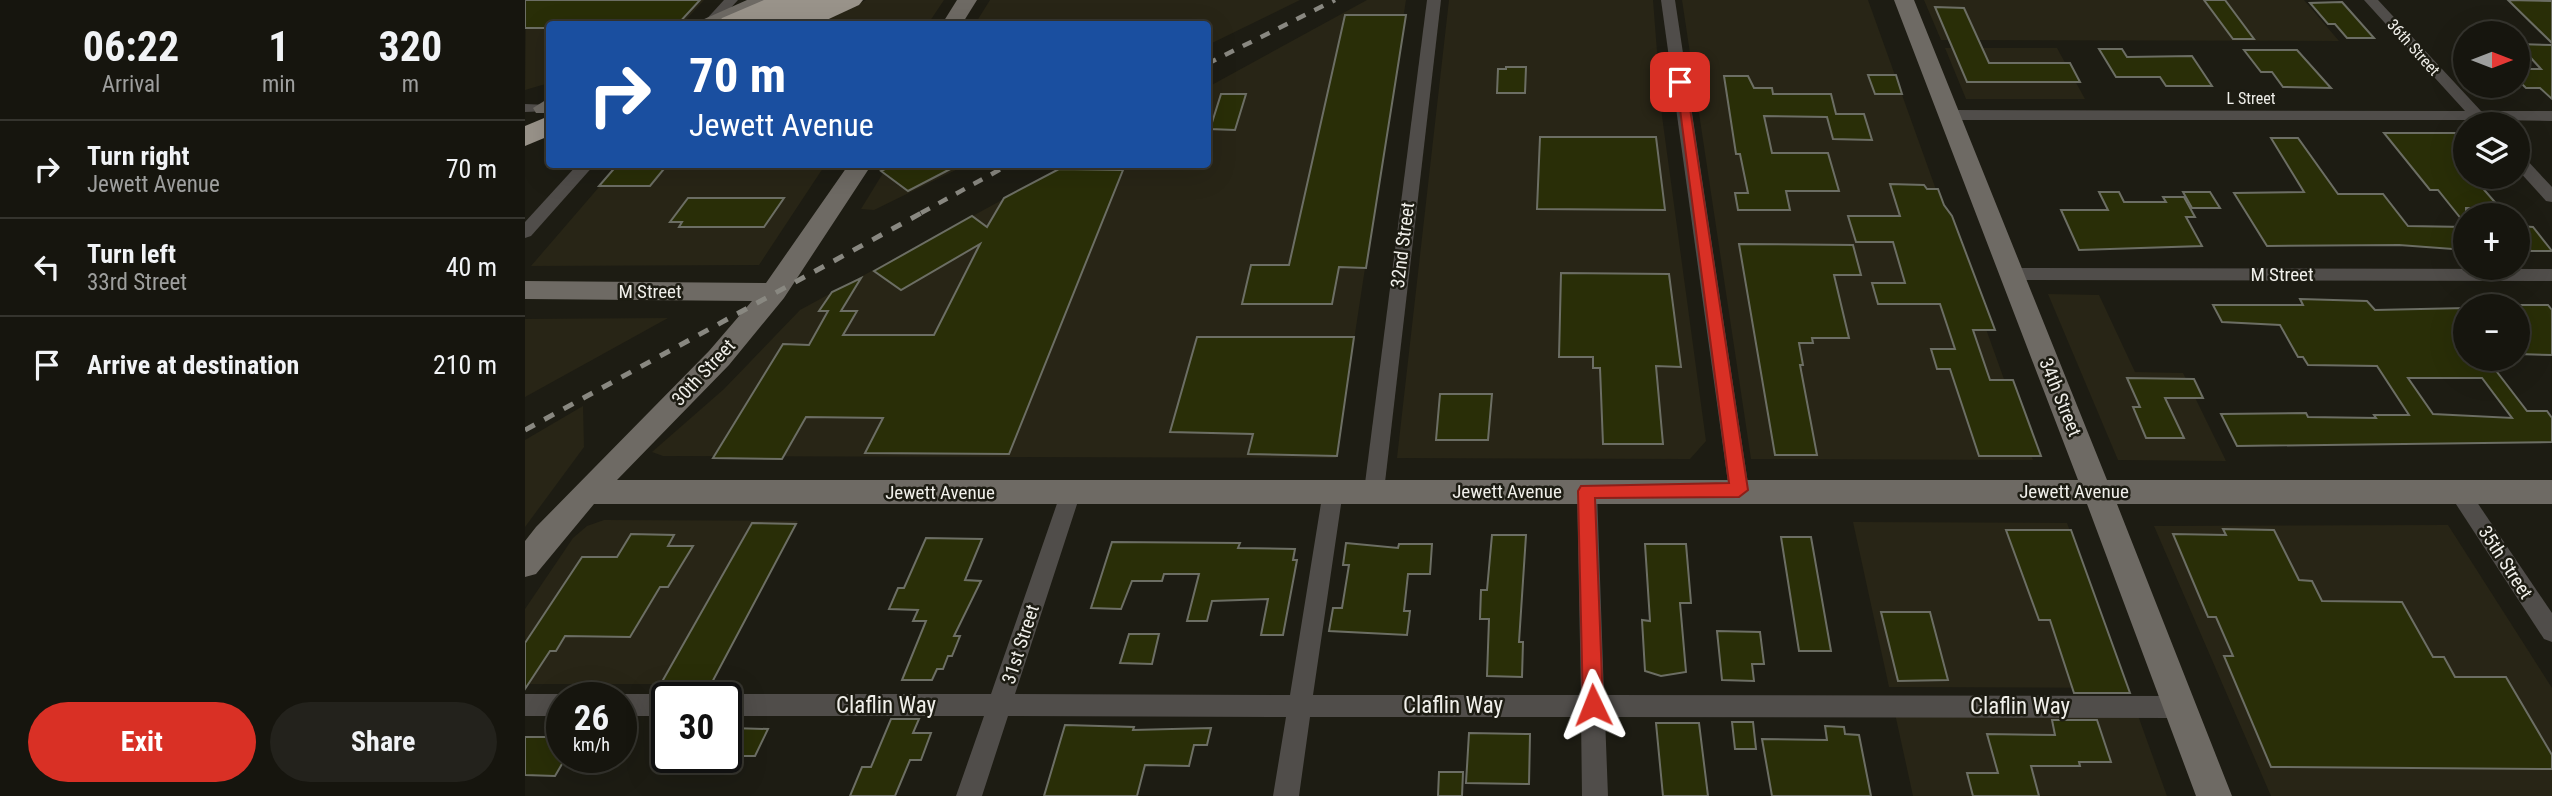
<!DOCTYPE html>
<meta charset="utf-8">
<style>
:root{--surface:#16150e;--page:#23221c;--text:#f1f3f6;--muted:#9e9f9e;--line:#35342e;--accent:#d93025}
body{margin:0;font-family:"Roboto Condensed",sans-serif;background:var(--page);color:var(--text);height:100vh;display:flex;flex-direction:column;font-size:26px;white-space:nowrap}
*{box-sizing:border-box;margin:0}
p{font-size:23px;color:var(--muted)}
.icon{flex:none;width:38px;height:38px;fill:none;stroke:currentColor;stroke-width:2;stroke-linecap:round;stroke-linejoin:round}
.map{position:relative;flex:1;overflow:hidden}
.sheet{display:flex;flex-direction:column;background:var(--surface);width:525px}
.sheet>*{flex:none}
.banner{position:absolute;left:21px;top:21px;width:665px;height:147px;border-radius:7px;box-shadow:0 7px 28px #0002,0 0 0 2px var(--line);background:#1a4fa0;color:#fff;overflow:hidden}
.needle{width:46px;rotate:90deg}
.fabs{position:absolute;left:1928px;top:21px;display:grid;gap:14px}
.fabs a{display:grid;place-items:center;width:77px;height:77px;border-radius:50%;background:var(--surface);box-shadow:0 7px 28px #0002,0 0 0 2px var(--line);font-size:35px}
.speed{position:absolute;left:21px;top:682px;display:flex;gap:14px;font-size:35px;font-weight:700;text-align:center}
.speed>*{display:grid;place-content:center;width:91px;height:91px;border-radius:50%;background:var(--surface);box-shadow:0 7px 28px #0002,0 0 0 2px var(--line);line-height:1}
.speed small{font-size:18px;font-weight:400}
.speed .limit{border:4px solid #111;border-radius:10px;background:#fff;color:#111}
.pin{position:absolute;display:grid;place-items:center;width:60px;height:60px;color:#fff;margin:-30px;border-radius:14px;box-shadow:0 4px 10px #0006}
.me{position:absolute;width:77px;margin:-38px;rotate:358deg;stroke-linejoin:round;filter:drop-shadow(0 0 5px #0008)}
.turn{display:flex;align-items:center;gap:24px;height:147px;padding:0 28px;font-size:32px}
.turn .icon{width:91px;height:91px;stroke-width:2.5}
.turn b{display:block;font-size:49px;line-height:60px}
.eta{display:flex;justify-content:space-evenly;align-items:center;height:119px;text-align:center}
.eta b{font-size:42px;font-weight:700;line-height:49px}
.action{display:flex;gap:14px;margin-top:auto;padding:14px 28px}
.action a{flex:1;height:80px;border-radius:42px;background:var(--accent);color:#fff;font-size:28px;font-weight:700;line-height:80px;text-align:center}
.action a+a{background:var(--page);color:var(--text)}
ul{padding:0;list-style:none}
li{display:flex;align-items:center;gap:21px;height:98px;padding:0 28px;border-top:2px solid var(--line)}
li div{flex:1}
li b{display:block;font-size:26px}
li em{font-style:normal}
main{display:flex;flex:1;min-height:0}
.map>svg:first-child{display:block}
.built{fill:#282516}
.building{fill:#292e07;stroke:#6c6e64;stroke-width:2;fill-rule:evenodd}
.lines{fill:none;stroke-linecap:round;stroke-linejoin:round}
.street{fill:#504d4a;fill-rule:evenodd}
.secondary{fill:#6e6a64;fill-rule:evenodd}
.highway{fill:#99938a;fill-rule:evenodd}
.rail-far1{stroke:#898881;stroke-width:4.5;stroke-dasharray:10 10;stroke-linecap:butt}
.rail{stroke:#898881;stroke-width:5;stroke-dasharray:11 11;stroke-linecap:butt}
.route{fill:#d93025;stroke:#8d1f18;stroke-width:2}
.labels{text-anchor:middle;stroke-width:5;stroke-linejoin:round;paint-order:stroke}
.far-street-label{font-size:16px;fill:#f0efea;stroke:#1d1c13}
.street-label{font-size:19px;fill:#f0efea;stroke:#1d1c13}
.near-street-label{font-size:23px;fill:#f0efea;stroke:#1d1c13}
</style>
<main>
<section class="sheet">
<div class="eta">
<div><b>06:22</b><p>Arrival</p></div>
<div><b>1</b><p>min</p></div>
<div><b>320</b><p>m</p></div>
</div>
<ul>
<li><svg class="icon" aria-label="right" viewBox="0 0 24 24"><path d="M7 20v-9h11M14 6l5 5-5 5"/></svg><div><b>Turn right</b><p>Jewett Avenue</p></div><em>70 m</em></li>
<li><svg class="icon" aria-label="left" viewBox="0 0 24 24"><path d="M17 20v-9H6M10 6l-5 5 5 5"/></svg><div><b>Turn left</b><p>33rd Street</p></div><em>40 m</em></li>
<li><svg class="icon" aria-label="arrive" viewBox="0 0 24 24"><path d="M6 21V4h12l-3 4 3 4H6"/></svg><div><b>Arrive at destination</b></div><em>210 m</em></li>
</ul>
<div class="action"><a>Exit</a><a>Share</a></div>
</section>
<div class="map">
<svg width="2027" height="796" viewBox="0 0 2027 796">
<rect width="100%" height="100%" fill="#1d1c13"/>
<g class="built">
<polygon points="1,0 179,0 157,24 24,24 24,83 0,90"/>
<polygon points="341,0 419,0 403,24 292,24"/>
<polygon points="465,0 775,0 683,45 682,24 450,24"/>
<polygon points="842,0 881,0 811,458 138,456 127,452 199,389 275,310 541,165 682,164 683,87"/>
<polygon points="924,0 1128,0 1137,116 1181,441 1165,459 872,458"/>
<polygon points="1157,0 1343,0 1508,460 1226,459"/>
<polygon points="1399,0 1779,0 1814,41 1416,40"/>
<polygon points="1420,48 1532,48 1560,99 1441,99"/>
<polygon points="93,165 300,165 234,265 6,266"/>
<polygon points="363,165 441,165 349,210 336,209"/>
<polygon points="1523,294 1574,295 1610,372 1658,373 1701,461 1593,460"/>
<polygon points="143,318 0,397 0,319"/>
<polygon points="58,406 59,447 0,527 0,440"/>
<polygon points="79,520 273,521 187,684 0,684 0,609 48,538 62,526"/>
<polygon points="1328,522 1542,523 1603,688 1364,687"/>
<polygon points="1923,525 2027,688 2027,796 1746,796 1629,526"/>
<polygon points="1369,709 1611,710 1642,796 1388,796"/>
</g>
<g class="building">
<polygon points="0,0 175,0 153,24 24,24 24,28 0,28"/>
<polygon points="1679,0 1700,0 1729,39 1708,39"/>
<polygon points="1983,0 2027,1 2027,43"/>
<polygon points="1817,2 1849,38 1822,38 1810,24 1803,24 1785,3"/>
<polygon points="1410,7 1439,8 1464,63 1545,63 1555,82 1442,82"/>
<polygon points="820,15 881,15 841,268 814,267 807,304 717,304 726,265 764,265"/>
<polygon points="1993,44 2027,45 2027,99 2015,88 2001,88 1993,80 1993,69 2016,69"/>
<polygon points="1574,49 1597,49 1602,57 1667,56 1687,86 1641,86 1635,77 1591,77"/>
<polygon points="1719,50 1772,50 1806,88 1758,87 1747,72 1736,72"/>
<polygon points="981,67 1001,67 1000,93 972,93 973,69 981,69"/>
<polygon points="1343,75 1371,75 1377,94 1350,94"/>
<polygon points="1199,76 1223,76 1229,88 1247,88 1248,94 1306,94 1311,114 1339,114 1347,140 1308,139 1302,117 1239,116 1247,153 1303,153 1314,191 1261,191 1265,210 1213,210 1210,193 1223,193 1215,154 1211,154"/>
<polygon points="696,94 721,94 710,130 685,129"/>
<polygon points="1859,133 1930,133 1941,145 1941,177 1948,177 1975,208 1941,208 1941,225 1913,190 1905,190"/>
<polygon points="1015,137 1131,137 1140,210 1012,209"/>
<polygon points="1746,138 1773,138 1813,194 1858,194 1883,226 1941,227 1941,250 1874,245 1742,246 1709,193 1779,192"/>
<polygon points="93,164 143,164 125,186 74,186"/>
<polygon points="370,164 435,164 383,191 356,171"/>
<polygon points="534,169 598,170 484,454 340,453 358,418 281,417 257,459 188,458 258,344 284,345 303,311 294,311 307,292 336,278 316,311 332,311 318,335 409,335 455,244 376,290 349,271 447,216 462,227 479,198"/>
<polygon points="1365,184 1399,185 1402,189 1413,189 1419,205 1427,216 1470,330 1448,330 1465,380 1488,380 1516,456 1454,456 1425,369 1412,369 1406,349 1430,349 1415,304 1353,304 1347,283 1380,283 1368,242 1331,242 1323,216 1375,216"/>
<polygon points="1574,192 1594,192 1599,202 1641,202 1638,197 1659,197 1670,217 1661,217 1677,246 1554,250 1536,210 1583,210"/>
<polygon points="1658,192 1685,192 1695,208 1667,208"/>
<polygon points="163,198 259,198 239,227 154,227 157,222 145,222"/>
<polygon points="1993,226 2008,227 2027,251 2006,251 1993,237"/>
<polygon points="1214,244 1328,245 1336,275 1309,275 1324,338 1287,338 1288,343 1274,343 1278,365 1275,365 1292,455 1250,455"/>
<polygon points="1036,273 1144,274 1156,367 1131,366 1138,444 1078,444 1075,368 1068,368 1068,357 1034,357"/>
<path d="M1775,299L1842,301L1850,310L1941,308V359H1962L2002,411H2022L2027,418V442L1712,446L1696,414L1781,413L1783,417L1851,418L1849,415H1884L1852,366L1783,365L1778,357H1773L1755,325L1697,322L1688,305H1778ZM1883,378H1957L1987,418L1908,414Z"/>
<polygon points="1993,305 2023,305 2027,310 2027,355 1993,354"/>
<polygon points="672,337 829,337 812,456 723,454 728,434 645,432"/>
<polygon points="1602,378 1669,379 1678,398 1640,398 1659,438 1621,438 1608,407 1615,407"/>
<polygon points="915,394 967,394 963,440 911,440"/>
<polygon points="227,523 271,524 184,688 134,687"/>
<polygon points="1698,529 1749,530 1774,580 1787,581 1797,601 1877,602 1908,657 1919,657 1930,677 1981,677 2027,755 2027,769 1746,767 1699,656 1708,656 1691,617 1683,617 1648,534 1701,535"/>
<polygon points="1481,530 1546,530 1605,693 1549,693 1525,620 1514,620"/>
<polygon points="106,534 149,535 143,546 168,546 143,587 135,587 105,637 40,636 31,651 25,651 0,689 0,643 57,557 92,557"/>
<polygon points="967,535 1001,535 994,642 998,642 997,677 962,676 964,619 955,619 956,590 962,590"/>
<polygon points="1256,537 1286,537 1306,651 1274,651"/>
<polygon points="401,538 457,539 440,580 456,581 429,636 435,636 427,656 423,656 418,669 412,669 407,680 377,680 401,621 388,621 393,610 364,609 373,588 379,588"/>
<polygon points="587,542 715,543 713,548 770,549 768,560 772,560 758,635 736,635 743,599 687,601 682,621 662,621 674,574 639,574 637,581 607,581 596,609 566,608"/>
<polygon points="821,543 873,548 874,544 907,544 905,574 883,574 879,611 885,611 882,635 804,631 808,608 817,608 824,565 818,565"/>
<polygon points="1120,544 1161,544 1166,603 1155,603 1161,672 1136,676 1120,671 1117,620 1125,621"/>
<polygon points="1356,612 1405,612 1423,680 1373,681"/>
<polygon points="1192,631 1235,632 1239,664 1227,664 1229,681 1197,680"/>
<polygon points="604,634 634,634 627,664 595,663"/>
<polygon points="366,719 394,719 388,733 406,733 396,760 385,760 370,796 325,796 337,767 346,767"/>
<polygon points="1527,720 1572,720 1586,762 1554,762 1555,766 1506,766 1514,796 1448,796 1442,773 1473,773 1462,734 1530,735"/>
<polygon points="1207,722 1228,722 1231,749 1210,749"/>
<polygon points="1131,723 1174,723 1183,796 1138,796"/>
<polygon points="540,725 609,727 608,730 686,728 682,745 669,745 664,766 620,765 612,796 519,796"/>
<polygon points="1300,726 1319,727 1320,734 1334,735 1346,796 1247,796 1237,739 1302,740"/>
<polygon points="206,728 243,729 230,756 201,756 201,738"/>
<polygon points="944,733 1005,734 1004,784 941,783"/>
<polygon points="0,737 37,737 37,764 30,776 0,775"/>
<polygon points="914,772 938,772 937,796 913,796"/>
</g>
<g class="lines">
<g class="street">
<polygon points="199,0 213,0 191,24 177,24"/>
<polygon points="902,0 916,0 859,491 856,497 849,499 842,497 839,491"/>
<polygon points="1136,0 1150,0 1224,490 1221,496 1214,498 1207,496 1204,490"/>
<polygon points="1839,0 1853,0 1956,111 2027,111 2027,121 1964,120 1962,124 1952,124 1948,120 1424,120 1416,115 1424,110 1940,111"/>
<polygon points="0,104 24,105 24,111 0,112"/>
<polygon points="1993,155 1999,157 2027,187 2027,202 2021,201 1993,170"/>
<polygon points="53,164 70,164 6,236 0,238 0,222"/>
<polygon points="1487,268 2027,269 2027,281 1487,280 1478,274"/>
<polygon points="808,483 815,485 818,491 788,695 1056,695 1052,491 1055,485 1062,483 1069,485 1072,491 1079,695 1654,696 1662,699 1666,707 1662,715 1654,718 1080,717 1083,796 1057,796 1056,717 785,717 774,796 748,796 761,717 483,716 457,796 431,796 459,716 201,716 201,698 192,698 201,694 466,694 536,492 539,486 546,484 553,486 556,492 490,694 765,695 798,491 801,485"/>
<polygon points="1934,484 1941,486 2027,613 2027,642 2019,639 1927,498 1924,492 1927,486"/>
<polygon points="0,694 37,694 46,698 37,698 37,716 0,716"/>
<polygon points="96,694 142,694 151,698 142,698 142,716 96,716 96,698 87,698"/>
</g>
<g class="secondary">
<polygon points="222,0 248,0 199,24 174,24 177,20"/>
<polygon points="432,0 452,0 437,24 417,24"/>
<polygon points="1369,0 1389,0 1582,480 2027,480 2027,504 1592,504 1707,796 1671,796 1562,504 69,504 11,574 0,577 0,541 11,527 184,351 227,301 0,299 0,281 241,283 324,164 347,164 259,298 204,365 92,480 1553,480"/>
<polygon points="24,98 24,113 11,113 8,108"/>
</g>
<g class="highway">
<polygon points="239,0 338,0 334,5 293,24 193,24 197,18"/>
<polygon points="24,116 24,136 0,146 0,126"/>
</g>
<g class="rail-far1">
<polyline points="682,64 810,0"/>
<polyline points="396,213 485,164"/>
</g>
<polyline class="rail" points="0,430 400,211"/>
</g>
<polygon class="route" points="1151,79 1161,82 1223,490 1214,497 1070,498 1078,705 1075,712 1068,714 1061,712 1058,705 1053,491 1056,486 1204,483"/>
<g class="labels">
<g class="far-street-label">
<text transform="translate(1889 47) rotate(48)" y="6">36th Street</text>
<text x="1726" y="104">L Street</text>
</g>
<g class="street-label">
<text transform="translate(877 245) rotate(-83)" y="7">32nd Street</text>
<text x="1757" y="281">M Street</text>
<text x="125" y="298">M Street</text>
<text transform="translate(178 372) rotate(-47)" y="7">30th Street</text>
<text transform="translate(1536 397) rotate(68)" y="7">34th Street</text>
<text x="982" y="498">Jewett Avenue</text>
<text x="1549" y="498">Jewett Avenue</text>
<text x="415" y="499">Jewett Avenue</text>
<text transform="translate(1981 562) rotate(57)" y="7">35th Street</text>
<text transform="translate(495 644) rotate(-72)" y="7">31st Street</text>
</g>
<g class="near-street-label">
<text x="361" y="713">Claflin Way</text>
<text x="928" y="713">Claflin Way</text>
<text x="1495" y="714">Claflin Way</text>
</g>
</g>
</svg>
<div class="fabs">
<a><svg class="needle" viewBox="-14 -14 28 28"><path d="M0-13l5 13h-10z" fill="#e53935"/><path d="M0 13l5-13h-10z" fill="#9e9f9e"/></svg></a>
<a><svg class="icon" aria-label="layers" viewBox="0 0 24 24"><path d="M12 4l9 5-9 5-9-5zM3 14l9 5 9-5"/></svg></a>
<a>+</a>
<a>−</a>
</div>
<div class="speed"><div>26<small>km/h</small></div><div class="limit">30</div></div>
<div class="pin" style="left:1155px;top:82px;background:#d93025"><svg class="icon" aria-label="arrive" viewBox="0 0 24 24"><path d="M6 21V4h12l-3 4 3 4H6"/></svg></div>
<svg class="me" style="left:1068px;top:705px" viewBox="-20 -20 40 40"><path d="M0-17L14 15 0 8-14 15z" fill="#d93025" stroke="#fff" stroke-width="4"/></svg>
<div class="banner">
<div class="turn"><svg class="icon" aria-label="right" viewBox="0 0 24 24"><path d="M7 20v-9h11M14 6l5 5-5 5"/></svg><div><b>70 m</b>Jewett Avenue</div></div>
</div>
</div>
</main>
